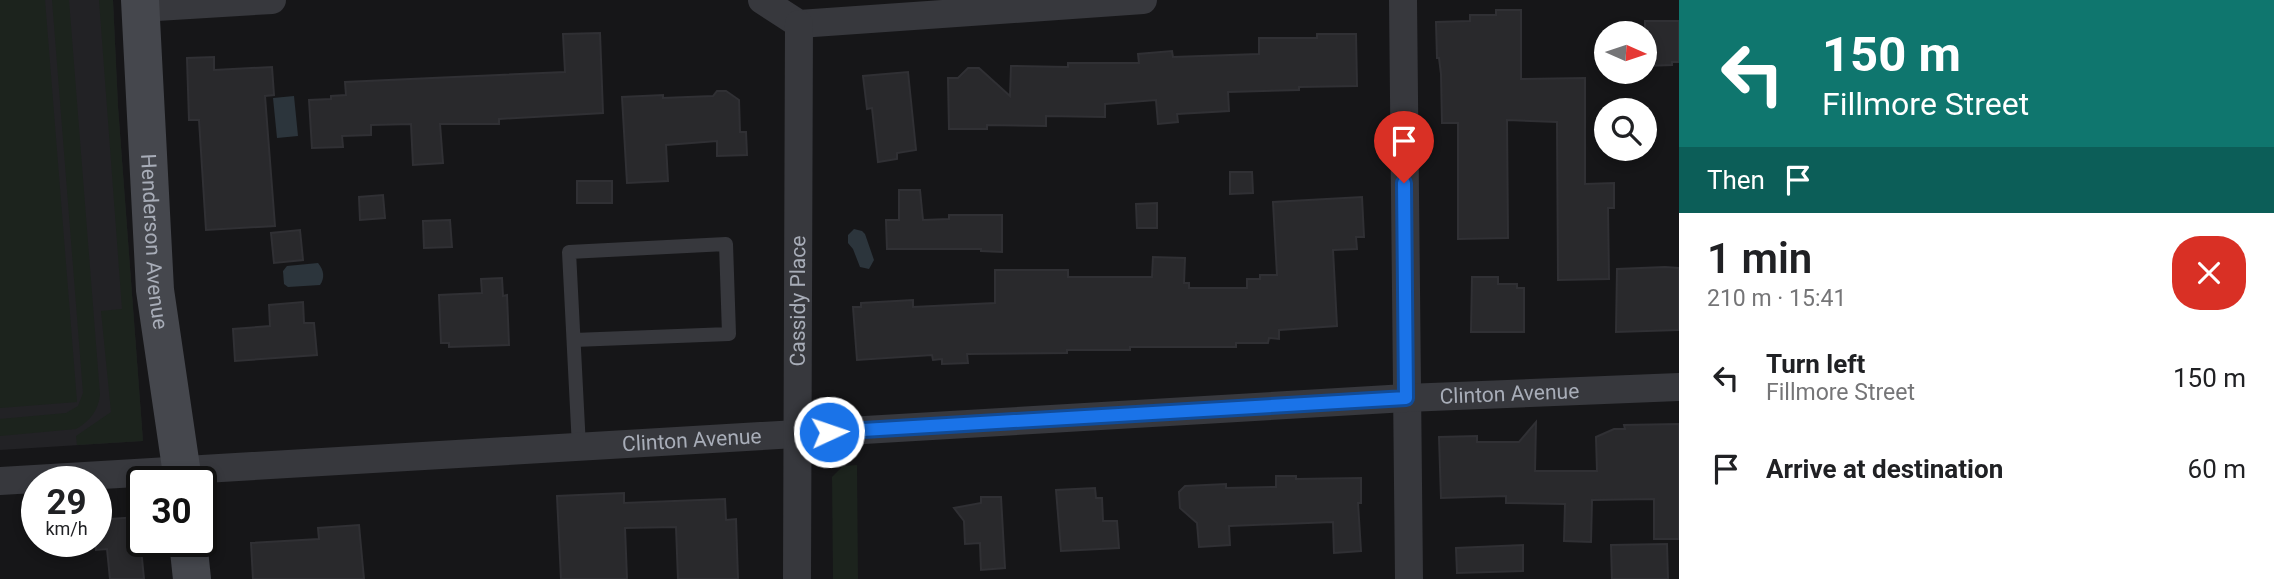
<!DOCTYPE html>
<meta charset="utf-8">
<style>
:root{--surface:#fff;--page:#f6f6f6;--text:#202124;--muted:#757577}
body{margin:0;font-family:Roboto,sans-serif;background:var(--page);color:var(--text);height:100vh;display:flex;flex-direction:column;font-size:26px;white-space:nowrap}
*{box-sizing:border-box;margin:0}
p{font-size:23px;color:var(--muted)}
.icon{flex:none;width:38px;height:38px;fill:none;stroke:currentColor;stroke-width:2;stroke-linecap:round;stroke-linejoin:round}
.map{position:relative;flex:1;overflow:hidden}
.panel{display:flex;flex-direction:column;background:var(--surface);width:595px}
.panel>*{flex:none}
.guide{background:#0f766e;color:#fff;overflow:hidden}
.needle{width:46px;rotate:93deg}
.buttons{position:absolute;left:1594px;top:21px;display:grid;gap:14px}
.buttons a{display:grid;place-items:center;width:63px;height:63px;border-radius:50%;background:var(--surface);box-shadow:0 4px 10px #0003;font-size:35px}
.speed{position:absolute;left:21px;top:466px;display:flex;gap:14px;font-size:35px;font-weight:700;text-align:center}
.speed>*{display:grid;place-content:center;width:91px;height:91px;border-radius:50%;background:var(--surface);box-shadow:0 4px 10px #0003;line-height:1}
.speed small{font-size:18px;font-weight:400}
.speed .limit{border:4px solid #111;border-radius:10px;background:#fff;color:#111}
.pin{position:absolute;display:grid;place-items:center;width:60px;height:60px;color:#fff;margin:-72px -30px;border-radius:50% 50% 50% 0;rotate:-45deg;box-shadow:0 0 7px #0007}
.pin .icon{rotate:45deg}
.me{position:absolute;width:77px;margin:-38px;rotate:87deg;stroke-linejoin:round;filter:drop-shadow(0 0 5px #0008)}
.turn{display:flex;align-items:center;gap:24px;height:147px;padding:0 28px;font-size:32px}
.turn .icon{width:91px;height:91px;stroke-width:2.5}
.turn b{display:block;font-size:49px;line-height:60px}
.then{display:flex;align-items:center;height:66px;padding:0 28px;background:#0003;gap:14px;font-size:26px}
.round{display:grid;place-items:center;flex:none;width:74px;height:74px;border-radius:28px;background:var(--page)}
.headline{display:flex;align-items:center;justify-content:space-between;height:119px;padding:0 28px}
h1{font-size:42px;font-weight:600;line-height:52px}
ul{padding:0;list-style:none}
li{display:flex;align-items:center;gap:21px;height:91px;padding:0 28px}
li div{flex:1}
li b{display:block;font-size:26px}
li em{font-style:normal}
main{display:flex;flex:1;min-height:0}
.map>svg:first-child{display:block}
.built{fill:#222225}
.green{fill:#1c231d}
.water{fill:#2c353c}
.building{fill:#29292c;stroke:#303034;stroke-width:2}
.lines{fill:none;stroke-linecap:round;stroke-linejoin:round}
.lane{stroke:#37383d;stroke-width:14}
.street{stroke:#37383d;stroke-width:28}
.secondary{stroke:#45474d;stroke-width:38}
.route-casing{stroke:#114b97;stroke-width:18}
.route{stroke:#1a73e8;stroke-width:12}
.labels{text-anchor:middle;stroke-width:7;stroke-linejoin:round;paint-order:stroke}
.street-label{font-size:21px;fill:#a8adb8;stroke:#111113}
</style>
<main>
<div class="map">
<svg width="1679" height="579" viewBox="0 0 1679 579">
<rect width="100%" height="100%" fill="#161618"/>
<polygon class="built" points="0,0 113,0 118,106 143,441 0,450"/>
<g class="green">
<polygon points="0,0 45,0 77,402 0,408"/>
<path d="M52,0H69L100,395C98,411 90,421 76,429L0,436V419L66,413L78,406L83,393Z"/>
<polygon points="99,0 113,0 118,106 143,441 77,445 76,436 111,412 101,311 122,309"/>
<polygon points="857,465 858,579 833,579 832,477 843,466"/>
</g>
<g class="water">
<polygon points="294,96 298,136 277,138 273,98"/>
<polygon points="854,229 862,231 865,234 874,260 869,269 860,267 853,249 848,243 848,235"/>
<path d="M318,263C324,270 325,278 320,285L288,287L284,284L283,271L287,266Z"/>
</g>
<g class="building">
<polygon points="1496,10 1521,10 1521,79 1585,78 1585,184 1614,183 1614,208 1608,208 1609,279 1558,280 1557,122 1507,120 1508,238 1458,239 1458,123 1442,123 1441,74 1439,58 1437,58 1436,22 1470,21 1470,15 1496,15"/>
<polygon points="1645,21 1679,21 1679,62 1672,62 1672,65 1645,66"/>
<polygon points="600,33 603,113 499,119 499,124 440,124 443,163 413,165 411,124 371,125 371,135 342,136 343,147 312,148 309,100 331,99 331,96 346,95 345,82 565,72 563,34"/>
<polygon points="1317,34 1356,34 1357,86 1299,87 1299,90 1228,92 1229,111 1177,114 1178,122 1158,124 1156,100 1105,104 1105,117 1046,116 1046,126 987,125 987,129 949,129 948,78 958,78 968,68 979,68 1010,96 1011,66 1068,67 1068,63 1139,63 1138,54 1172,51 1173,57 1259,54 1259,38 1317,38"/>
<polygon points="214,57 214,70 272,67 274,95 265,96 275,226 206,230 199,120 189,120 187,58"/>
<polygon points="908,72 916,150 897,153 897,159 878,162 872,108 867,109 863,76"/>
<polygon points="717,91 726,91 739,100 740,132 746,132 747,155 717,156 717,141 666,145 668,181 627,183 622,97 663,95 663,98 713,96"/>
<polygon points="1230,172 1252,172 1253,193 1230,194"/>
<rect x="577" y="181" width="35" height="22"/>
<polygon points="899,190 920,190 923,220 949,219 949,215 1002,215 1002,252 981,251 981,249 887,249 886,220 899,220"/>
<polygon points="383,195 385,218 360,220 359,197"/>
<polygon points="1362,197 1364,237 1356,237 1357,249 1333,250 1337,326 1279,330 1279,339 1269,338 1268,343 1236,343 1236,347 1130,347 1130,350 1067,350 1067,353 967,354 968,363 942,364 942,359 933,360 932,355 857,360 853,307 861,307 861,303 913,300 913,307 995,303 995,270 1068,270 1068,277 1152,277 1153,257 1185,258 1184,283 1189,283 1189,288 1247,288 1247,279 1260,279 1260,275 1277,275 1273,202"/>
<polygon points="1157,203 1157,228 1137,228 1136,204"/>
<polygon points="450,220 452,247 424,248 423,221"/>
<polygon points="300,230 303,260 274,263 271,233"/>
<polygon points="1665,267 1679,268 1679,330 1616,332 1617,269"/>
<polygon points="1472,277 1498,277 1498,284 1517,284 1517,288 1524,288 1524,332 1471,332"/>
<polygon points="502,278 503,296 507,295 509,345 449,347 449,343 441,343 439,295 482,293 481,279"/>
<polygon points="303,302 304,323 314,323 317,355 235,361 233,329 270,326 269,305"/>
<polygon points="1536,422 1535,471 1597,471 1596,437 1614,429 1625,429 1624,425 1679,424 1679,539 1654,539 1654,499 1592,500 1591,542 1564,541 1565,504 1506,503 1506,496 1441,498 1439,437 1477,436 1477,442 1519,442"/>
<polygon points="1276,476 1296,476 1296,479 1361,478 1361,503 1358,503 1361,551 1334,553 1333,522 1229,526 1230,545 1199,547 1197,523 1180,508 1179,492 1185,486 1226,484 1226,488 1276,487"/>
<polygon points="1095,488 1096,498 1102,498 1103,521 1117,521 1119,548 1061,551 1056,490"/>
<polygon points="624,493 624,503 725,499 726,520 736,519 738,579 678,579 676,527 625,528 627,579 561,579 557,496"/>
<polygon points="981,497 1001,497 1005,568 981,570 980,543 965,544 964,521 954,508 981,503"/>
<polygon points="138,517 144,579 110,579 107,549 96,550 96,520"/>
<polygon points="359,525 364,579 253,579 251,543 319,539 318,528"/>
<polygon points="1667,544 1668,579 1612,579 1611,545"/>
<polygon points="1523,545 1523,571 1457,573 1456,548"/>
</g>
<g class="lines">
<polyline class="lane" points="574,340 729,334 726,244 569,252 579,447"/>
<g class="street">
<polyline points="762,0 799,24 1143,0"/>
<polyline points="1403,0 1409,579"/>
<polyline points="140,8 272,0"/>
<path id="s1" d="M0,481L1406,398L1679,387"/>
<path id="s2" d="M797,579L799,24"/>
</g>
<g class="secondary">
<path id="s3" d="M140,0L155,290L183,481"/>
<polyline points="188,541 192,579"/>
</g>
</g>
<g class="lines">
<g class="route-casing">
<polyline id="route" points="829,432 1406,398 1404,183"/>
</g>
<use href="#route" class="route"/>
</g>
<g class="labels">
<g class="street-label">
<text dy="7" stroke="none"><textPath href="#s3" startOffset="242">Henderson Avenue</textPath></text>
<text dy="7" stroke="none"><textPath href="#s2" startOffset="278">Cassidy Place</textPath></text>
<text dy="7" stroke="none"><textPath href="#s1" startOffset="1512">Clinton Avenue</textPath></text>
<text dy="7" stroke="none"><textPath href="#s1" startOffset="693">Clinton Avenue</textPath></text>
</g>
</g>
</svg>
<div class="buttons">
<a><svg class="needle" viewBox="-14 -14 28 28"><path d="M0-13l5 13h-10z" fill="#e53935"/><path d="M0 13l5-13h-10z" fill="#757577"/></svg></a>
<a><svg class="icon" aria-label="search" viewBox="0 0 24 24"><circle cx="10" cy="10" r="6"/><path d="M15 15l6 6"/></svg></a>
</div>
<div class="speed"><div>29<small>km/h</small></div><div class="limit">30</div></div>
<div class="pin" style="left:1404px;top:183px;background:#d93025"><svg class="icon" aria-label="arrive" viewBox="0 0 24 24"><path d="M6 21V4h12l-3 4 3 4H6"/></svg></div>
<svg class="me" style="left:829px;top:432px" viewBox="-20 -20 40 40"><circle r="17" fill="#1a73e8" stroke="#fff" stroke-width="3"/><path d="M0-11L8 9 0 5-8 9z" fill="#fff"/></svg>
</div>
<section class="panel">
<div class="guide">
<div class="turn"><svg class="icon" aria-label="left" viewBox="0 0 24 24"><path d="M17 20v-9H6M10 6l-5 5 5 5"/></svg><div><b>150 m</b>Fillmore Street</div></div>
<div class="then">Then<svg class="icon" aria-label="arrive" viewBox="0 0 24 24"><path d="M6 21V4h12l-3 4 3 4H6"/></svg></div>
</div>
<div class="headline"><div><h1>1 min</h1><p>210 m · 15:41</p></div><a class="round" style="background:#d93025;color:#fff"><svg class="icon" aria-label="close" viewBox="0 0 24 24"><path d="M6 6l12 12M18 6L6 18"/></svg></a></div>
<ul>
<li><svg class="icon" aria-label="left" viewBox="0 0 24 24"><path d="M17 20v-9H6M10 6l-5 5 5 5"/></svg><div><b>Turn left</b><p>Fillmore Street</p></div><em>150 m</em></li>
<li><svg class="icon" aria-label="arrive" viewBox="0 0 24 24"><path d="M6 21V4h12l-3 4 3 4H6"/></svg><div><b>Arrive at destination</b></div><em>60 m</em></li>
</ul>
</section>
</main>
